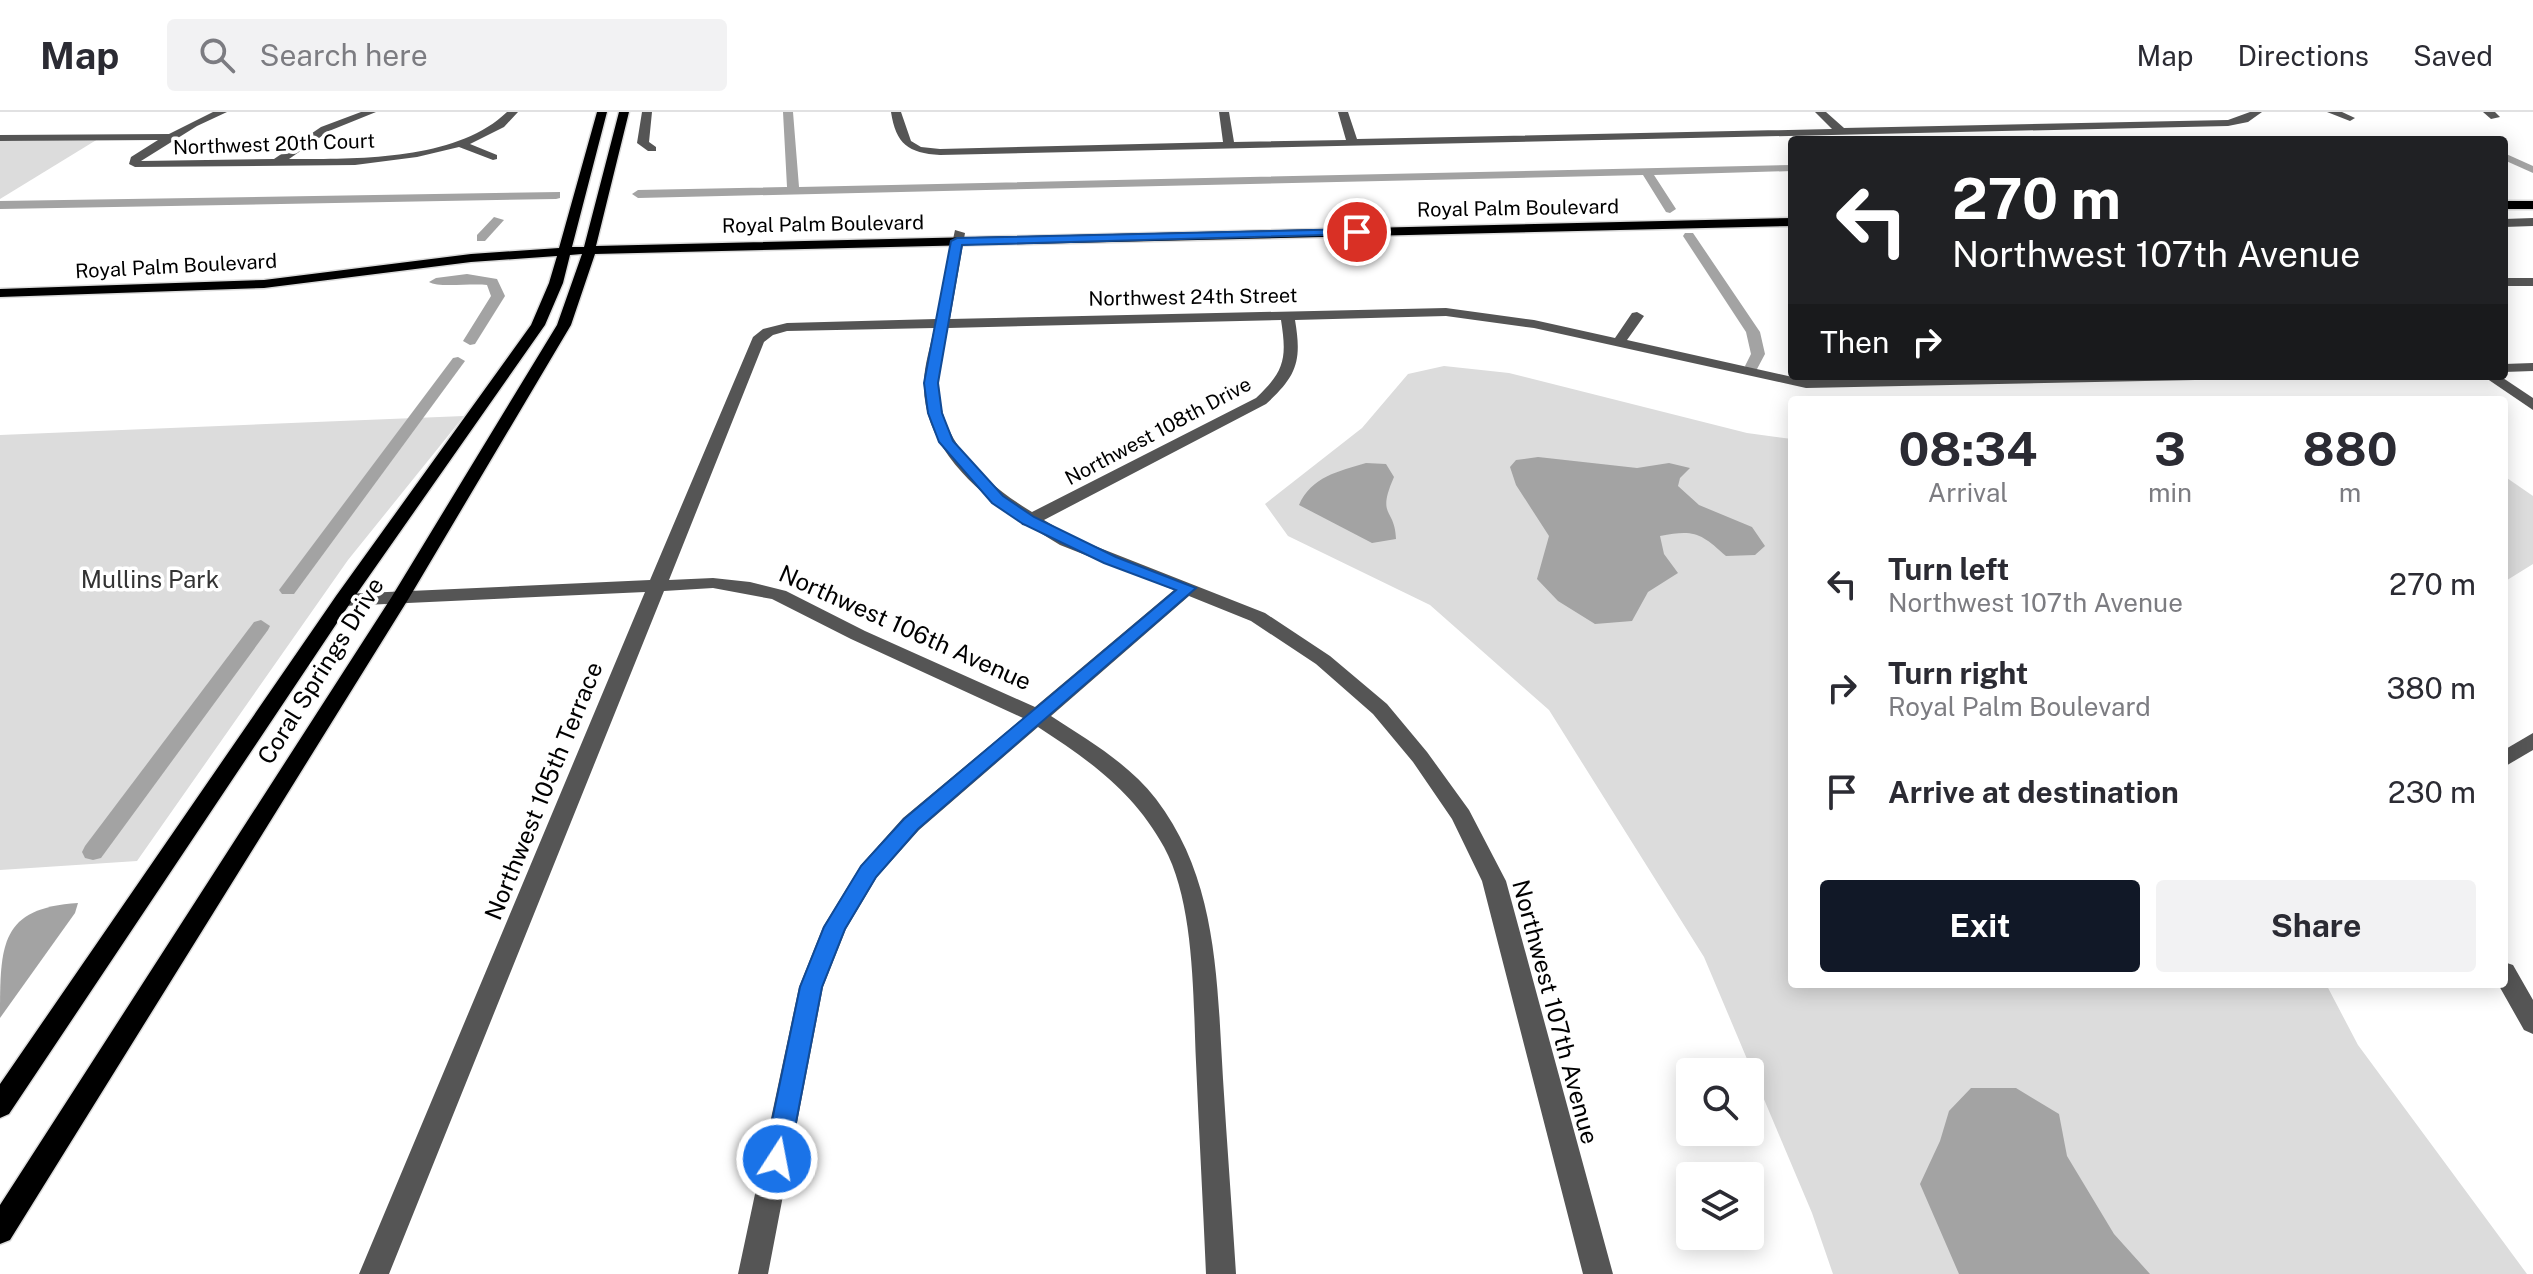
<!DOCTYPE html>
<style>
:root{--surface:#fff;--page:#f2f2f3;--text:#2b2b33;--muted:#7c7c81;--line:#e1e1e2;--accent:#111827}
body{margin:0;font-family:"Public Sans",sans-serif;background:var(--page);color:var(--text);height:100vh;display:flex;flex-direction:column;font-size:30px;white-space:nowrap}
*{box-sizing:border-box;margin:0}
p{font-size:26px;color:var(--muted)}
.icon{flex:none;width:44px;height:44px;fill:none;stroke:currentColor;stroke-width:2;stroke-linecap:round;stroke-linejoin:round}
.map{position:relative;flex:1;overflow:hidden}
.drawer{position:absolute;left:1788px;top:284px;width:720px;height:592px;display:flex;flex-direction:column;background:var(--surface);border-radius:8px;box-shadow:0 4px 20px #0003}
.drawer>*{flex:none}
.top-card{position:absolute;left:1788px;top:24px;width:720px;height:244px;border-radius:8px;box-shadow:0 4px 20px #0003;background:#202124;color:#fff;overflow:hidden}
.controls{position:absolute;left:1676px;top:946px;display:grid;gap:16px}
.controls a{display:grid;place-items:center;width:88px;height:88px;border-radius:8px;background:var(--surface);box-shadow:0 4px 20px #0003;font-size:40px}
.pin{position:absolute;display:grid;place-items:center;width:68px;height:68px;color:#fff;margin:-34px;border:4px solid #fff;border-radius:50%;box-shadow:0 2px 8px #0007}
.me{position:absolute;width:88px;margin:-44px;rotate:11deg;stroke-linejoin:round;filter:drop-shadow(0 0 6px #0008)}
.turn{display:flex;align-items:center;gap:28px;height:168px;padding:0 32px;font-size:36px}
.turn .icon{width:104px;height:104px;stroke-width:2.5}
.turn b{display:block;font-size:56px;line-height:68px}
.then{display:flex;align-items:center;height:76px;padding:0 32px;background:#0003;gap:16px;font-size:30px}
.eta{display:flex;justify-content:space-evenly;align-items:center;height:136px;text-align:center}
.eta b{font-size:48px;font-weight:700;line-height:56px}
.cta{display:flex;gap:16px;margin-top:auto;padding:16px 32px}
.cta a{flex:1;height:92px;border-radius:8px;background:var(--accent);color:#fff;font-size:32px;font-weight:700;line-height:92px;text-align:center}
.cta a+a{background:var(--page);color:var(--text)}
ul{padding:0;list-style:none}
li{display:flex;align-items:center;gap:24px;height:104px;padding:0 32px}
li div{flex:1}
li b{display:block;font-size:30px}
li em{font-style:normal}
header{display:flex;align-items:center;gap:48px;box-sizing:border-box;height:112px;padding:0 40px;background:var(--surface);border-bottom:2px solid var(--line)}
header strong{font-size:38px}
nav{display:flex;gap:44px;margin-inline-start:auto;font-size:28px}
.search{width:560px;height:72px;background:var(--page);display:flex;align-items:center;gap:20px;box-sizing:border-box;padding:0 28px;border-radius:8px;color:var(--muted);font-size:30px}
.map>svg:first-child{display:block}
.green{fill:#dcdcdc}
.water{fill:#a3a3a3}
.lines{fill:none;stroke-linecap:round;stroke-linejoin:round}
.canal{fill:#a3a3a3;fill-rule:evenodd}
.major-casing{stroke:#dbdbdb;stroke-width:3}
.minor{fill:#555;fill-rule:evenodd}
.major{fill:#000;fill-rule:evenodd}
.route{fill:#1a73e8;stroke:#114b97;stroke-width:2}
.labels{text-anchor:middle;stroke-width:7;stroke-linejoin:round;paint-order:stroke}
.far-street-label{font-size:20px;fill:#000;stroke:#fff}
.park-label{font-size:24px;fill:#333;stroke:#fff}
.street-label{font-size:24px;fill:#000;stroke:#fff}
</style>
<header>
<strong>Map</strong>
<div class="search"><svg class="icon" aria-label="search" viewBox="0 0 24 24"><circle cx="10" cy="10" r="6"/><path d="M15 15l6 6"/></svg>Search here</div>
<nav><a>Map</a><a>Directions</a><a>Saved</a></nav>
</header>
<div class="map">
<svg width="2533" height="1162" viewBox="0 0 2533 1162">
<rect width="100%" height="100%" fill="#fff"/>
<g class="green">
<polygon points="98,27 0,87 0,29"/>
<polygon points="1444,254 1509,261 1747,321 1792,327 1792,872 2326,872 2358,933 2527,1162 1833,1162 1812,1101 1704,845 1549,598 1430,493 1288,424 1265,392 1362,316 1408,262"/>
<polygon points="464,304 348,448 137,749 0,758 0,323"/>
<polygon points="2504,364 2533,384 2533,452 2504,470"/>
</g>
<g class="water">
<path d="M1538,345L1637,356L1669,351L1690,356L1680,366L1678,374L1699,393L1752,415L1765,434L1755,443L1726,444C1701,421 1694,417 1660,424L1664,442L1678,461L1648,480L1632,509L1595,512L1558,489L1537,467L1549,424L1516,373L1510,355L1516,348Z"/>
<path d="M1366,351L1386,352L1394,365C1376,406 1395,395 1396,427L1372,431L1299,393C1311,365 1339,359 1366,351Z"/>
<path d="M78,791L75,801L0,906C0,832 0,796 78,791Z"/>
<polygon points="1971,976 2016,976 2059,1002 2067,1044 2114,1122 2150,1162 1959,1162 1920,1072 1940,1029 1949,999"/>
</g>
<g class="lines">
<g class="canal">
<polygon points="783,0 793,0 799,75 1792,53 1792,59 1654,63 1676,97 1670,101 1666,100 1643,63 638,86 632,82 638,78 787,75"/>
<polygon points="2504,41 2533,54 2533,61 2504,48"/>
<polygon points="560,80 560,86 556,87 0,97 0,89"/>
<polygon points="494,105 504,108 485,129 477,129 477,123"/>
<polygon points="1685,121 1693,121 1760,220 1765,242 1757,257 1747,257 1745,254 1751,242 1746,220 1683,124"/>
<path d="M467,162L497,167L505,184L475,232L470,233L463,229L491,184L487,173C471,171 438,176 429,170L436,166Z"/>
<polygon points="458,245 465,249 294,482 282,482 279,478 453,246"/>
<polygon points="261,508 270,514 268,518 101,746 93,748 85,746 82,740 85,734 254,510"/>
</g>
<g class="major-casing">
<g id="major">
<polygon points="597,0 607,0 572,135 584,135 619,0 629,0 596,134 1792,106 1792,114 595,142 571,213 409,486 10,1128 0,1132 0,1093 391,486 557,213 582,142 570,143 563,171 545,213 351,490 9,1002 0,1006 0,972 336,484 531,213 549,171 557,144 471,150 264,176 0,185 0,177 264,168 471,142 559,136"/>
<rect x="2504" y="89" width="29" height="8"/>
</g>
</g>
<g class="minor">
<path d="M213,0H227L197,14L141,49L274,47L321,15L361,0H376L329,19L289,47C356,47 456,49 507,0H518L504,15L470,32L497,43V47L493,48L459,35L417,45L355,53L135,55L129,52L131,45L158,28L0,29V23L169,22Z"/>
<polygon points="642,0 652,0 649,30 656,35 656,39 648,39 637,31"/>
<path d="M891,0H901L911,29L921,35L940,37L1223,30L1219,0H1229L1234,30L1346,28L1338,0H1348L1357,27L1832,17L1815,0H1826L1844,16L2228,8L2250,0H2262L2248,10L2228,14L940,43C908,41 896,32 891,0Z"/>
<polygon points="2327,0 2342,0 2355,6 2350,9"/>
<polygon points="2483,0 2495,0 2500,5 2491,7"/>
<polygon points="2533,106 2533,114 2504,115 2504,107"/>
<path d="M955,118L965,121L950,207L1446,196L1534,208L1615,226L1632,201L1637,200L1644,204L1627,228L1806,268L2202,264L2195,268L1806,276L1534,216L1446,204L1295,208C1302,249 1297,264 1266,292L1044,408L1072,425L1265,501L1330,544L1387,592L1427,640L1469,698L1506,769L1613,1162H1583L1482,769L1452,707L1413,650L1373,602L1316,552L1251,509L1189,484L1051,604C1088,628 1128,651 1156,687C1218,768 1217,869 1223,967C1227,1032 1232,1097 1236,1162H1206C1203,1091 1199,1020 1196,950C1193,886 1195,792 1164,735C1133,679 1090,649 1038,615L919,718L877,765L846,817L823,875L768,1162H738L799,875L823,815L861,753L903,706L1023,606L851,527L772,487L713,476L664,479L389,1162H359L645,480L343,494L334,488L343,482L650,468L753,225L763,217L787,211L936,207ZM1281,208C1287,246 1285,259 1256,286L1032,400C987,373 937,329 939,270C939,253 945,233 948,216ZM934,216C931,233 924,253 924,271C922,331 974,379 1020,408L1022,413L1029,414L1060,433L1174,478L1035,595L865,519L786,479L750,470L713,466L669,468L764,230L773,223L787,219Z"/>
<rect x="2504" y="166" width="29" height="8"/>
<polygon points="2533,251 2533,259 2504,260 2504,252"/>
<polygon points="2483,264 2500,264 2533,286 2533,298"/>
<polygon points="2533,621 2533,638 2504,655 2504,638"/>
<polygon points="2504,850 2513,853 2533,888 2533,922 2524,918 2498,872 2504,872"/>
</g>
<use href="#major" class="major"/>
</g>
<polygon class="route" points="1357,117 1361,118 1361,122 962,133 938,271 942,301 953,329 1003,384 1034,405 1116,445 1196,476 918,717 876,765 845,817 822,875 789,1047 785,1055 777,1058 768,1055 764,1047 800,875 824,815 861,754 904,707 1176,478 1104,451 1023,412 992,391 939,330 928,301 924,271 951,129 957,126"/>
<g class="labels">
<g class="far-street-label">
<text transform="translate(274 32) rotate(-2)" y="7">Northwest 20th Court</text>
<text transform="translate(1518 96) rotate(-1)" y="7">Royal Palm Boulevard</text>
<text transform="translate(823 112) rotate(-1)" y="7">Royal Palm Boulevard</text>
<text transform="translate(176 154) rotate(-3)" y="7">Royal Palm Boulevard</text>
<text transform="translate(1193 185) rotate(-1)" y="7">Northwest 24th Street</text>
<text transform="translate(1158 319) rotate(-28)" y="7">Northwest 108th Drive</text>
</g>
<g class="park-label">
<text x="150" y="476">Mullins Park</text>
</g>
<g class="street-label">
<text transform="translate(905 516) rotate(24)" y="8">Northwest 106th Avenue</text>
<text transform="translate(321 559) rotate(-58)" y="8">Coral Springs Drive</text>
<text transform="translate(544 679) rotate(-68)" y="8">Northwest 105th Terrace</text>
<text transform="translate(1555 900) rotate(75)" y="8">Northwest 107th Avenue</text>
</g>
</g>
</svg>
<div class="controls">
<a><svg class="icon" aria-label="search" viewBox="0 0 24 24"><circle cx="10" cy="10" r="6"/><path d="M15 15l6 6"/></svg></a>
<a><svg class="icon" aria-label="layers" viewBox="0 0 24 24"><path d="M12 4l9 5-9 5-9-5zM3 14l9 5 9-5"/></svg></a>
</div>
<div class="pin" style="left:1357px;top:120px;background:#d93025"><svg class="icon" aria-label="arrive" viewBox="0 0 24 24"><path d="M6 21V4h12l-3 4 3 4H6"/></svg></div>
<svg class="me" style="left:777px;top:1047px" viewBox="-20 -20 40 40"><circle r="17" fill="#1a73e8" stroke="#fff" stroke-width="3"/><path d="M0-11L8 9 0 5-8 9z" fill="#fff"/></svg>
<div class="top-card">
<div class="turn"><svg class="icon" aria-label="left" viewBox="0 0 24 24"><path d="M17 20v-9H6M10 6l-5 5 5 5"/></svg><div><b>270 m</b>Northwest 107th Avenue</div></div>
<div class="then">Then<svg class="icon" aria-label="right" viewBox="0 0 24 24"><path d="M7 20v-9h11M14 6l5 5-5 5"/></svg></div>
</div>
<section class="drawer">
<div class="eta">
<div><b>08:34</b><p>Arrival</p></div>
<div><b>3</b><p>min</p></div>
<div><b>880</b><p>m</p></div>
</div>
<ul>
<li><svg class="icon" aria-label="left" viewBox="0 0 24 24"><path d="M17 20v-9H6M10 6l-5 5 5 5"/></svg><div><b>Turn left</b><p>Northwest 107th Avenue</p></div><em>270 m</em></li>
<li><svg class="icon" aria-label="right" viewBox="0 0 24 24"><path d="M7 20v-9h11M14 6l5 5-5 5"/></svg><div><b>Turn right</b><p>Royal Palm Boulevard</p></div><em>380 m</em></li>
<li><svg class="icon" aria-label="arrive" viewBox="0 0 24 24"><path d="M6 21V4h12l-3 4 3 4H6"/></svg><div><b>Arrive at destination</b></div><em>230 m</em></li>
</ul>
<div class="cta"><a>Exit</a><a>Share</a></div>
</section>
</div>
